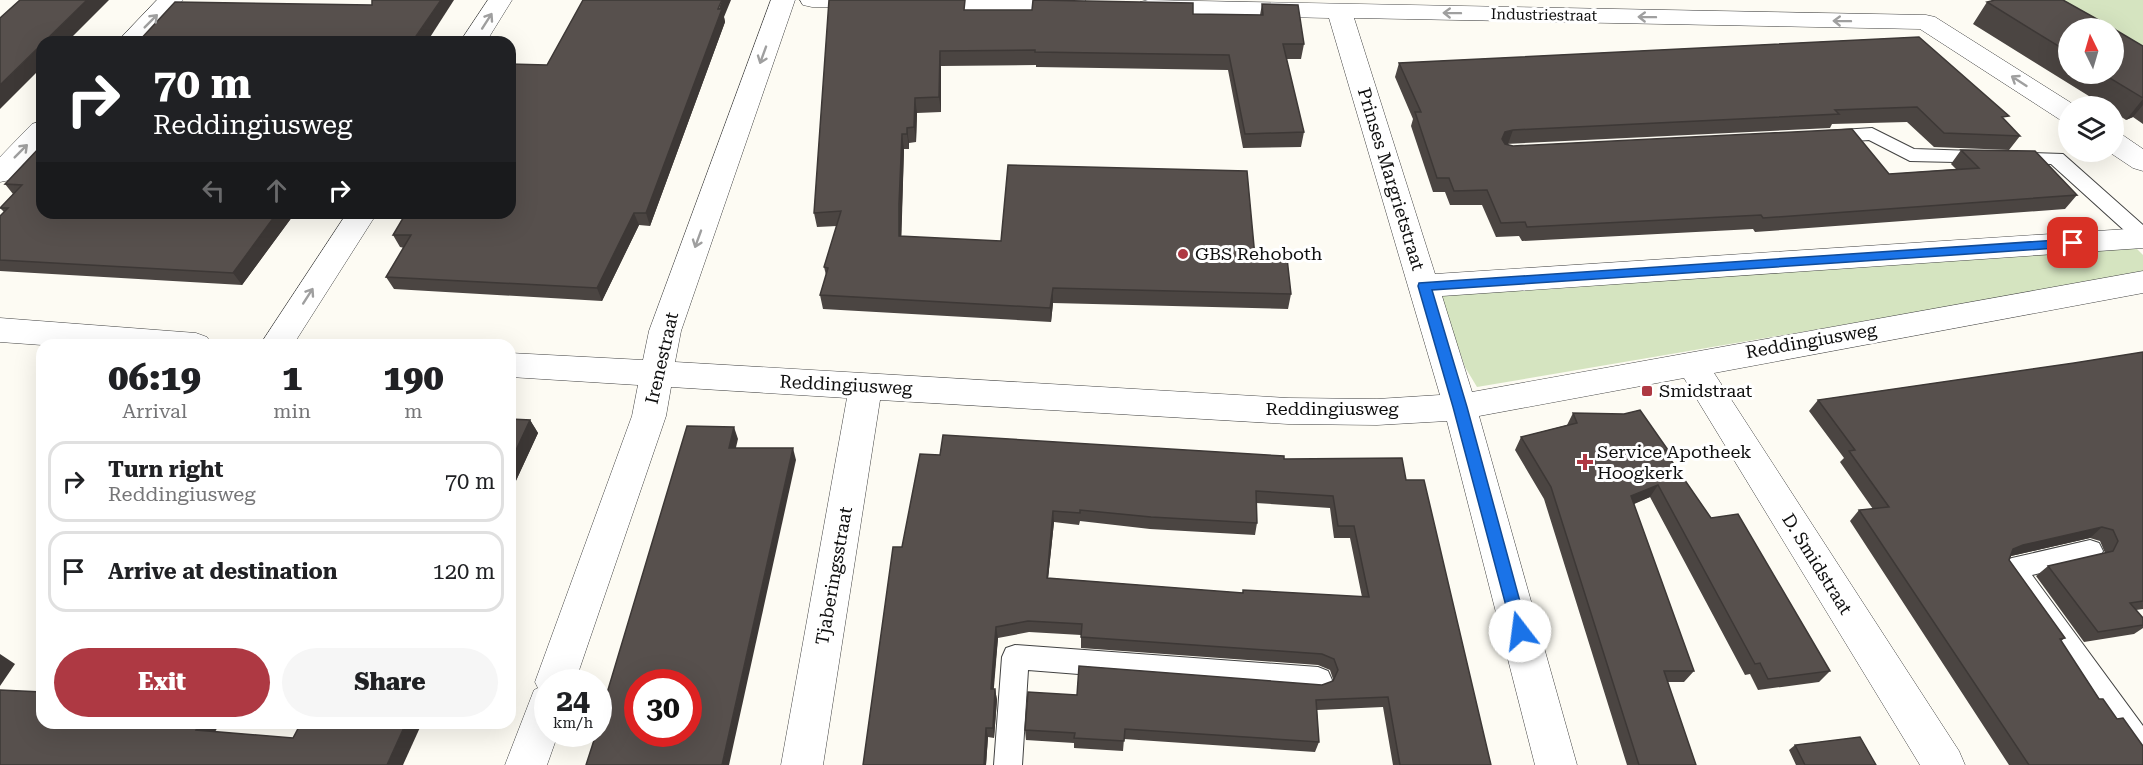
<!DOCTYPE html>
<style>
:root{--surface:#fff;--page:#f6f6f6;--text:#202124;--muted:#757577;--line:#e0e0e0;--accent:#ae3943}
body{margin:0;font-family:"Roboto Serif",serif;background:var(--page);color:var(--text);height:100vh;display:flex;flex-direction:column;font-size:22px;white-space:nowrap}
*{box-sizing:border-box;margin:0}
p{font-size:20px;color:var(--muted)}
.icon{flex:none;width:33px;height:33px;fill:none;stroke:currentColor;stroke-width:2;stroke-linecap:round;stroke-linejoin:round}
.map{position:relative;flex:1;overflow:hidden}
.sheet{position:absolute;left:36px;top:339px;width:480px;height:390px;display:flex;flex-direction:column;background:var(--surface);border-radius:18px;box-shadow:0 6px 24px #0002}
.sheet>*{flex:none}
.top-card{position:absolute;left:36px;top:36px;width:480px;height:183px;border-radius:18px;box-shadow:0 6px 24px #0002;background:#202124;color:#fff;overflow:hidden}
.needle{width:39px;rotate:355deg}
.buttons{position:absolute;left:2058px;top:18px;display:grid;gap:12px}
.buttons a{display:grid;place-items:center;width:66px;height:66px;border-radius:50%;background:var(--surface);box-shadow:0 6px 24px #0002;font-size:30px}
.speed{position:absolute;left:534px;top:669px;display:flex;gap:12px;font-size:30px;font-weight:700;text-align:center}
.speed>*{display:grid;place-content:center;width:78px;height:78px;border-radius:50%;background:var(--surface);box-shadow:0 6px 24px #0002;line-height:1}
.speed small{font-size:15px;font-weight:400}
.speed .limit{border:9px solid #d22;background:#fff;color:#111}
.pin{position:absolute;display:grid;place-items:center;width:51px;height:51px;color:#fff;margin:-26px;border-radius:12px;box-shadow:0 3px 9px #0006}
.me{position:absolute;width:66px;margin:-33px;rotate:345deg;stroke-linejoin:round;filter:drop-shadow(0 0 4px #0008)}
.turn{display:flex;align-items:center;gap:21px;height:126px;padding:0 18px;font-size:27px}
.turn .icon{width:78px;height:78px;stroke-width:2.5}
.turn b{display:block;font-size:42px;line-height:51px}
.lanes{display:flex;align-items:center;height:57px;padding:0 18px;background:#0003;justify-content:center;gap:30px;direction:ltr}
.lanes .off{opacity:.35}
.eta{display:flex;justify-content:space-evenly;align-items:center;height:102px;text-align:center}
.eta b{font-size:36px;font-weight:800;line-height:42px}
.action{display:flex;gap:12px;margin-top:auto;padding:12px 18px}
.action a{flex:1;height:69px;border-radius:36px;background:var(--accent);color:#fff;font-size:24px;font-weight:800;line-height:69px;text-align:center}
.action a+a{background:var(--page);color:var(--text)}
ul{padding:0;list-style:none}
li{display:flex;align-items:center;gap:18px;height:81px;margin:0 12px 9px;padding:0 6px;border:3px solid var(--line);border-radius:18px}
li div{flex:1}
li b{display:block;font-size:22px}
li em{font-style:normal}
.map>svg:first-child{display:block}
.green{fill:#d5e4c0}
.lines{fill:none;stroke-linecap:round;stroke-linejoin:round}
.lane-casing{stroke:#424242;stroke-width:2}
.street-casing{stroke:#424242;stroke-width:1}
.lane{fill:#fff;fill-rule:evenodd}
.street{fill:#fff;fill-rule:evenodd}
.wall{fill:#4b4542;fill-rule:evenodd}
.shaded-wall{fill:#3d3836}
.building{fill:#57504d;stroke:#3d3836;stroke-width:1.5;fill-rule:evenodd}
.oneway{stroke:#9f9f9f}
.route{fill:#1a73e8;stroke:#114b97;stroke-width:1.5}
.poi-dot{fill:#ae3943;stroke:#fff;stroke-width:2}
.labels{text-anchor:middle;stroke-width:6;stroke-linejoin:round;paint-order:stroke}
.far-street-label{font-size:15px;fill:#0f0f0f;stroke:#fff}
.street-label{font-size:18px;fill:#0f0f0f;stroke:#fff}
.poi-label{font-size:18px;fill:#0f0f0f;stroke:#fff;text-anchor:start}
</style>
<div class="map">
<svg width="2143" height="765" viewBox="0 0 2143 765">
<rect width="100%" height="100%" fill="#fdfbf3"/>
<g class="green">
<polygon points="2007,0 2143,0 2143,73 2114,56 2114,28 2068,28"/>
<polygon points="2136,248 2143,255 2143,274 1477,387 1465,367 1439,292"/>
</g>
<g class="lines">
<g class="lane-casing">
<g id="lane">
<polygon points="1872,128 1914,149 2063,154 2143,225 2143,243 2136,241 2051,164 1910,161 1869,140 1826,143 1819,141 1817,137 1819,133 1826,131"/>
<polygon points="2090,540 2099,543 2103,551 2099,559 2032,575 2143,726 2143,763 2133,759 1999,569 2003,561 2012,558"/>
<polygon points="1015,645 1318,667 1328,671 1332,680 1328,689 1318,693 1028,670 1022,765 994,765 1002,657 1006,648"/>
</g>
</g>
<g class="street-casing">
<g id="street">
<polygon points="157,0 183,0 144,42 117,42"/>
<polygon points="488,0 512,0 486,42 460,42"/>
<polygon points="771,0 795,0 681,331 675,362 1288,398 1377,399 1440,395 1329,18 1149,14 1140,12 1137,7 1140,2 1148,0 1926,15 1935,17 2076,106 2068,106 2068,121 2059,119 1920,29 1354,18 1435,274 2143,228 2143,248 1442,296 1472,392 2143,271 2143,293 1714,373 1959,751 1965,765 1920,765 1684,378 1479,416 1577,765 1535,765 1447,421 1377,425 1288,424 880,400 823,765 781,765 847,398 671,387 666,416 575,682 548,682 548,734 558,734 547,765 505,765 534,690 538,688 535,682 632,416 638,385 510,377 510,353 643,360 649,331"/>
<polygon points="800,0 883,0 884,1 881,6 872,8 812,7 803,5"/>
<polygon points="910,0 1085,0 1088,5 1085,10 1076,12 921,9 912,7 909,2"/>
<polygon points="42,121 42,146 10,180 0,182 0,157 32,124"/>
<polygon points="2114,133 2124,136 2143,149 2143,171 2133,168 2109,152 2114,152"/>
<polygon points="347,213 377,213 293,345 260,345"/>
<polygon points="0,318 196,333 207,337 212,345 42,345 0,342"/>
</g>
</g>
<use href="#lane" class="lane"/>
<use href="#street" class="street"/>
</g>
<g class="wall">
<polygon points="1987,2 2068,28 2068,74 2114,74 2143,46 2143,124 2133,117 2126,120 2114,112 2114,106 2105,106 1973,24"/>
<polygon points="1262,4 1304,44 1301,59 1286,59 1304,132 1301,147 1243,148 1228,70 1036,67 1036,65 941,66 941,112 917,113 916,142 909,143 909,149 904,149 901,236 1255,257 1291,294 1288,309 1053,303 1051,322 823,309 820,295 826,275 824,267 837,226 817,227 814,213 966,10 1260,15"/>
<polygon points="724,17 725,22 650,226 639,225 602,301 394,289 386,277 404,248 400,247 393,235 547,65"/>
<polygon points="1919,37 2020,136 2009,150 1934,147 1907,122 1832,124 1830,128 1506,144 1513,146 1889,174 1956,169 1951,164 1961,150 2077,195 2065,209 1755,232 1753,229 1522,241 1519,236 1496,237 1482,205 1450,205 1445,192 1433,192 1411,126 1413,119 1395,77 1399,63"/>
<polygon points="42,145 42,213 295,213 242,285 0,271 0,216 4,212 0,208 13,194 5,184"/>
<polygon points="2143,352 2143,609 2136,610 2143,618 2143,628 2134,634 2084,642 2036,576 2048,566 2105,553 2100,541 2090,538 2011,556 2009,560 2065,638 2061,641 2143,765 2009,765 1850,521 1859,510 1873,509 1840,462 1844,458 1809,411 1818,400 2074,363"/>
<polygon points="1573,413 1668,450 1666,453 1711,518 1830,671 1819,682 1758,690 1750,674 1745,675 1650,497 1633,504 1694,671 1684,682 1667,682 1696,765 1627,765 1544,499 1515,450 1521,437 1567,425"/>
<polygon points="510,419 530,420 538,433 514,485 510,484"/>
<path d="M940,455L1284,459L1406,480L1491,765H1393L1383,707L1317,710L1319,742L1315,752L1124,739L1123,751L1074,748V743L1026,740L1025,730L1077,695L1322,685L1333,681V679L1330,670L1318,665L1081,648V635L1029,632L998,638L993,689H995L997,700L994,738L988,737L986,765H863L902,547ZM1256,503L1330,508L1334,538H1350L1362,597L1243,590V593L1048,578L1054,522L1079,525L1080,521L1150,529L1255,535L1257,523Z"/>
<polygon points="1795,745 1876,765 1796,765 1789,750"/>
</g>
<g class="shaded-wall">
<polygon points="87,0 109,0 67,42 44,42"/>
<polygon points="441,0 454,0 427,42 412,42"/>
<polygon points="722,0 731,0 724,17 725,22 650,226 646,213"/>
<polygon points="42,44 42,67 0,109 0,85"/>
<polygon points="940,51 941,66 941,112 939,97"/>
<polygon points="915,98 917,113 916,142 914,127"/>
<polygon points="2143,99 2143,105 2133,117 2126,120"/>
<polygon points="907,128 909,143 909,149 907,134"/>
<polygon points="1513,130 1508,144 1500,146 1502,139 1505,132"/>
<polygon points="902,134 904,149 901,250 899,236"/>
<polygon points="277,213 295,213 242,285 233,273"/>
<polygon points="634,213 639,225 602,301 597,288"/>
<polygon points="1053,288 1053,303 1051,322 1050,308"/>
<polygon points="530,420 538,433 514,485 510,479 510,463"/>
<polygon points="734,427 738,439 733,460 729,448"/>
<polygon points="793,448 796,460 729,765 722,765"/>
<polygon points="1658,485 1650,497 1623,509 1631,496"/>
<polygon points="1053,511 1054,522 1047,589 1047,578"/>
<polygon points="2102,527 2090,538 2011,556 2001,560 2013,549 2023,545"/>
<polygon points="996,627 998,638 993,699 991,689"/>
<polygon points="0,654 15,664 0,686"/>
<polygon points="995,689 997,700 994,738 993,728"/>
<polygon points="200,723 220,723 210,741 196,730"/>
<polygon points="406,723 422,723 403,765 387,765"/>
<polygon points="986,728 988,737 986,765 984,765"/>
</g>
<g class="building">
<polygon points="20,0 87,0 44,42 42,42 42,44 0,85 0,18"/>
<polygon points="372,0 441,0 412,42 138,42 175,2 372,5"/>
<polygon points="583,0 722,0 718,9 722,9 646,213 634,213 597,288 386,277 411,235 393,235 406,213 510,213 510,64 547,65"/>
<polygon points="829,0 965,0 964,10 1032,10 1033,0 1193,3 1193,14 1263,15 1262,4 1298,5 1304,44 1283,44 1304,132 1245,134 1229,55 1035,52 1035,50 940,51 939,97 915,98 914,127 907,128 907,134 902,134 899,204 899,236 1001,241 1008,165 1247,171 1255,257 1287,258 1291,294 1053,288 1050,308 820,295 828,268 824,267 841,211 814,213"/>
<polygon points="1995,0 2063,0 2113,28 2068,28 2068,52 1987,2"/>
<polygon points="2114,29 2143,46 2143,98 2103,74 2114,74"/>
<polygon points="1919,37 2009,116 2002,117 2020,136 1944,133 1917,107 1835,110 1839,114 1513,130 1505,132 1502,139 1505,144 1513,146 1852,129 1889,174 1979,168 1961,150 2035,151 2077,195 1763,218 1761,215 1527,227 1525,222 1501,223 1487,190 1454,191 1449,178 1437,178 1415,112 1421,112 1399,63"/>
<polygon points="42,145 42,213 277,213 233,273 0,260 0,216 8,208 0,208 22,185 5,184"/>
<polygon points="2143,352 2143,601 2130,603 2143,618 2143,625 2098,632 2048,566 2113,551 2118,541 2113,530 2102,527 2023,545 2013,549 2009,560 2065,638 2060,639 2099,699 2103,699 2117,719 2123,718 2143,746 2143,765 2029,765 1859,510 1889,507 1849,451 1855,450 1818,400 2074,363"/>
<polygon points="1640,410 1668,450 1664,450 1711,518 1738,514 1830,671 1768,679 1760,663 1755,664 1658,485 1631,496 1694,671 1664,671 1696,765 1639,765 1551,487 1521,437 1577,423 1573,413 1624,414"/>
<polygon points="510,419 530,420 510,463"/>
<path d="M687,426L734,427L729,448H793L722,765H586L596,734H598V723ZM638,682H688V734H638Z"/>
<path d="M943,435L1284,456V459L1402,458L1406,480H1424L1491,765H1400L1388,697L1316,700L1319,742L1125,729L1124,741L1074,738L1075,733L1025,730L1028,692L1077,695L1079,666L1322,685L1333,681L1338,670L1334,659L1322,654L1081,637L1082,624L1028,621L996,627L991,689H995L993,728H986L984,765H863L893,547H902L920,454L940,455ZM1256,491L1333,496L1338,526H1354L1369,597L1243,590V593L1047,578L1053,511L1080,513V510L1151,517L1257,523Z"/>
<polygon points="0,690 42,692 42,723 200,723 196,730 293,738 301,723 406,723 387,765 0,765"/>
<polygon points="1860,737 1876,765 1805,765 1795,745"/>
</g>
<defs><path id="oneway-shaft" d="M-6 0H5M1.5-3L5.5 0L1.5 3" fill="none" stroke-width="1.6" stroke-linecap="round" stroke-linejoin="round" transform="scale(1.5)"/></defs>
<g class="oneway">
<use href="#oneway-shaft" transform="translate(1452 13) rotate(-179)"/>
<use href="#oneway-shaft" transform="translate(1647 17) rotate(-179)"/>
<use href="#oneway-shaft" transform="translate(151 21) rotate(-45)"/>
<use href="#oneway-shaft" transform="translate(487 21) rotate(-57)"/>
<use href="#oneway-shaft" transform="translate(1842 21) rotate(-179)"/>
<use href="#oneway-shaft" transform="translate(763 55) rotate(110)"/>
<use href="#oneway-shaft" transform="translate(2019 81) rotate(-147)"/>
<use href="#oneway-shaft" transform="translate(21 151) rotate(-45)"/>
<use href="#oneway-shaft" transform="translate(698 239) rotate(110)"/>
<use href="#oneway-shaft" transform="translate(308 296) rotate(-57)"/>
</g>
<polygon class="route" points="2073,239 2080,243 2073,247 1432,290 1467,407 1528,631 1525,636 1520,638 1514,636 1453,407 1418,286 1419,283"/>
<g class="poi-dot">
<circle cx="1183" cy="254" r="6"/>
<rect x="1641" y="385" width="12" height="12" rx="3"/>
<path d="M1582 453h6v6h6v6h-6v6h-6v-6h-6v-6h6z"/>
</g>
<g class="labels">
<g class="far-street-label">
<text transform="translate(1544 15) rotate(1)" y="5">Industriestraat</text>
</g>
<g class="street-label">
<text transform="translate(1391 179) rotate(73)" y="6">Prinses Margrietstraat</text>
<text transform="translate(1811 341) rotate(-10)" y="6">Reddingiusweg</text>
<text transform="translate(662 358) rotate(-77)" y="6">Irenestraat</text>
<text transform="translate(846 385) rotate(3)" y="6">Reddingiusweg</text>
<text x="1332" y="415">Reddingiusweg</text>
<text transform="translate(1817 564) rotate(58)" y="6">D. Smidstraat</text>
<text transform="translate(834 576) rotate(-80)" y="6">Tjaberingsstraat</text>
</g>
<g class="poi-label">
<text x="1195" y="260">GBS Rehoboth</text>
<text x="1659" y="397">Smidstraat</text>
<text x="1597" y="458">Service Apotheek<tspan x="1597" dy="21">Hoogkerk</tspan></text>
</g>
</g>
</svg>
<div class="buttons">
<a><svg class="needle" viewBox="-14 -14 28 28"><path d="M0-13l5 13h-10z" fill="#e53935"/><path d="M0 13l5-13h-10z" fill="#757577"/></svg></a>
<a><svg class="icon" aria-label="layers" viewBox="0 0 24 24"><path d="M12 4l9 5-9 5-9-5zM3 14l9 5 9-5"/></svg></a>
</div>
<div class="speed"><div>24<small>km/h</small></div><div class="limit">30</div></div>
<div class="pin" style="left:2073px;top:243px;background:#d93025"><svg class="icon" aria-label="arrive" viewBox="0 0 24 24"><path d="M6 21V4h12l-3 4 3 4H6"/></svg></div>
<svg class="me" style="left:1520px;top:631px" viewBox="-20 -20 40 40"><circle r="19" fill="#fff"/><path d="M0-13L10 11 0 6-10 11z" fill="#1a73e8"/></svg>
<div class="top-card">
<div class="turn"><svg class="icon" aria-label="right" viewBox="0 0 24 24"><path d="M7 20v-9h11M14 6l5 5-5 5"/></svg><div><b>70 m</b>Reddingiusweg</div></div>
<div class="lanes"><svg class="icon off" aria-label="left" viewBox="0 0 24 24"><path d="M17 20v-9H6M10 6l-5 5 5 5"/></svg><svg class="icon off" aria-label="ahead" viewBox="0 0 24 24"><path d="M12 20V5M6 11l6-6 6 6"/></svg><svg class="icon" aria-label="right" viewBox="0 0 24 24"><path d="M7 20v-9h11M14 6l5 5-5 5"/></svg></div>
</div>
<section class="sheet">
<div class="eta">
<div><b>06:19</b><p>Arrival</p></div>
<div><b>1</b><p>min</p></div>
<div><b>190</b><p>m</p></div>
</div>
<ul>
<li><svg class="icon" aria-label="right" viewBox="0 0 24 24"><path d="M7 20v-9h11M14 6l5 5-5 5"/></svg><div><b>Turn right</b><p>Reddingiusweg</p></div><em>70 m</em></li>
<li><svg class="icon" aria-label="arrive" viewBox="0 0 24 24"><path d="M6 21V4h12l-3 4 3 4H6"/></svg><div><b>Arrive at destination</b></div><em>120 m</em></li>
</ul>
<div class="action"><a>Exit</a><a>Share</a></div>
</section>
</div>
